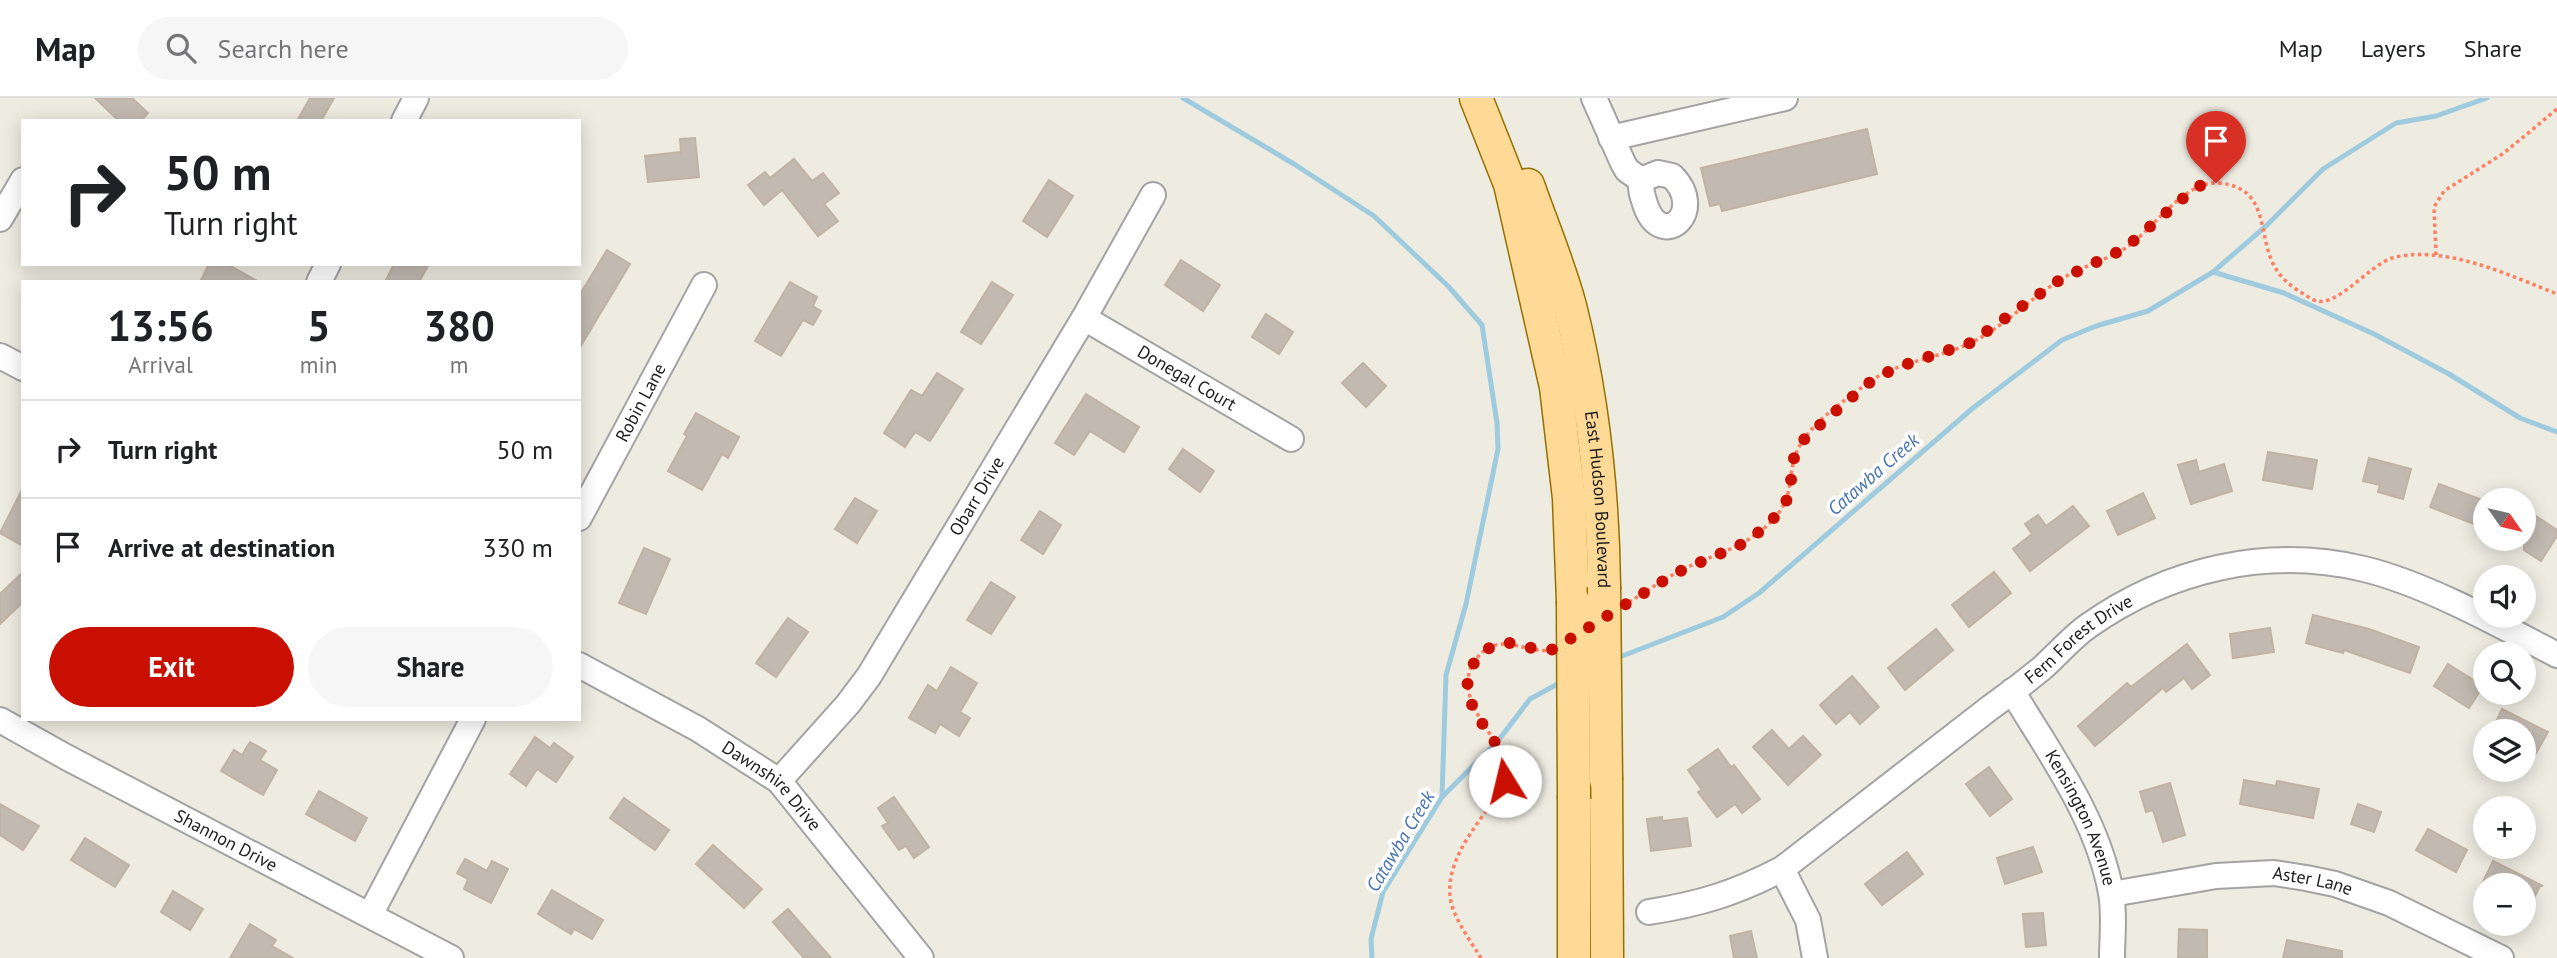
<!DOCTYPE html>
<meta charset="utf-8">
<style>
:root{--surface:#fff;--page:#f6f6f6;--text:#202124;--muted:#757577;--line:#e0e0e0;--accent:#c91000}
body{margin:0;font-family:"PT Sans",sans-serif;background:var(--page);color:var(--text);height:100vh;display:flex;flex-direction:column;font-size:26px;white-space:nowrap}
*{box-sizing:border-box;margin:0}
p{font-size:23px;color:var(--muted)}
.icon{flex:none;width:38px;height:38px;fill:none;stroke:currentColor;stroke-width:2;stroke-linecap:round;stroke-linejoin:round}
.map{position:relative;flex:1;overflow:hidden}
.side{position:absolute;left:21px;top:182px;width:560px;height:441px;display:flex;flex-direction:column;background:var(--surface);border-radius:0px;box-shadow:0 4px 18px #0003}
.side>*{flex:none}
.top-card{position:absolute;left:21px;top:21px;width:560px;height:147px;border-radius:0px;box-shadow:0 4px 18px #0003;background:#fff;color:var(--text);overflow:hidden}
.needle{width:46px;rotate:124deg}
.controls{position:absolute;left:2473px;top:390px;display:grid;gap:14px}
.controls a{display:grid;place-items:center;width:63px;height:63px;border-radius:50%;background:var(--surface);box-shadow:0 4px 18px #0003;font-size:35px}
.pin{position:absolute;display:grid;place-items:center;width:60px;height:60px;color:#fff;margin:-72px -30px;border-radius:50% 50% 50% 0;rotate:-45deg;box-shadow:0 0 7px #0007}
.pin .icon{rotate:45deg}
.me{position:absolute;width:77px;margin:-38px;rotate:351deg;stroke-linejoin:round;filter:drop-shadow(0 0 5px #0008)}
.turn{display:flex;align-items:center;gap:24px;height:147px;padding:0 28px;font-size:32px}
.turn .icon{width:91px;height:91px;stroke-width:2.5}
.turn b{display:block;font-size:49px;line-height:60px}
.eta{display:flex;justify-content:space-evenly;align-items:center;height:119px;text-align:center}
.eta b{font-size:42px;font-weight:700;line-height:49px}
.cta{display:flex;gap:14px;margin-top:auto;padding:14px 28px}
.cta a{flex:1;height:80px;border-radius:42px;background:var(--accent);color:#fff;font-size:28px;font-weight:700;line-height:80px;text-align:center}
.cta a+a{background:var(--page);color:var(--text)}
ul{padding:0;list-style:none}
li{display:flex;align-items:center;gap:21px;height:98px;padding:0 28px;border-top:2px solid var(--line)}
li div{flex:1}
li b{display:block;font-size:26px}
li em{font-style:normal}
header{display:flex;align-items:center;gap:42px;box-sizing:border-box;height:98px;padding:0 35px;background:var(--surface);border-bottom:2px solid var(--line)}
header strong{font-size:33px}
nav{display:flex;gap:38px;margin-inline-start:auto;font-size:24px}
.search{width:490px;height:63px;background:var(--page);display:flex;align-items:center;gap:18px;box-sizing:border-box;padding:0 24px;border-radius:38px;color:var(--muted);font-size:26px}
.map>svg:first-child{display:block}
.lines{fill:none;stroke-linecap:round;stroke-linejoin:round}
.stream{stroke:#9fcbdf;stroke-width:5}
.building{fill:#c2bab1;stroke:#c1b3a3;stroke-width:2}
.minor-casing{stroke:#a3a3a3;stroke-width:28}
.major-casing{stroke:#957000;stroke-width:35}
.path{stroke:#ff7f62;stroke-width:3.5;stroke-dasharray:3.5 3.5;stroke-linecap:butt}
.minor{stroke:#fff;stroke-width:24}
.major{stroke:#ffda96;stroke-width:32}
.major-bridge-casing{stroke:#957000;stroke-width:35;stroke-linecap:butt}
.major-bridge{stroke:#ffda96;stroke-width:32}
.route{stroke:#c91000;stroke-width:12;stroke-dasharray:0 21.6}
.labels{text-anchor:middle;stroke-width:7;stroke-linejoin:round;paint-order:stroke}
.street-label{font-size:18px;fill:#1c1c1c;stroke:#fff}
.water-label{font-size:19px;font-style:italic;fill:#4572b0;stroke:#fff}
</style>
<header>
<strong>Map</strong>
<div class="search"><svg class="icon" aria-label="search" viewBox="0 0 24 24"><circle cx="10" cy="10" r="6"/><path d="M15 15l6 6"/></svg>Search here</div>
<nav><a>Map</a><a>Layers</a><a>Share</a></nav>
</header>
<div class="map">
<svg width="2557" height="860" viewBox="0 0 2557 860">
<rect width="100%" height="100%" fill="#eeebe1"/>
<g class="lines">
<g class="stream">
<polyline points="1183,0 1294,66 1374,118 1448,188 1482,227 1497,325 1498,351 1466,506 1446,577 1442,699"/>
<polyline points="2213,174 2284,195 2374,236 2449,276 2520,320 2557,334"/>
<polyline points="1617,560 1723,519 1759,495 1973,310 2062,242 2096,228 2148,213 2213,174 2266,128 2323,71 2396,25 2436,18 2487,0"/>
<polyline points="1372,860 1371,841 1383,794 1442,699 1498,643 1530,601 1563,583"/>
</g>
</g>
<g class="building">
<polygon points="95,0 132,0 148,15 141,23 119,23"/>
<polygon points="310,0 334,0 321,23 297,23"/>
<polygon points="1867,31 1877,76 1722,113 1720,106 1710,108 1701,70"/>
<polygon points="695,40 699,79 648,84 645,58 681,54 680,41"/>
<polygon points="794,61 812,83 823,75 839,95 824,106 838,123 818,138 782,92 764,107 748,87 765,74 770,80"/>
<polygon points="1049,82 1073,98 1047,139 1023,123"/>
<polygon points="607,152 630,166 579,251 579,198"/>
<polygon points="1181,162 1220,187 1203,213 1165,187"/>
<polygon points="209,166 227,166 259,184 200,184"/>
<polygon points="394,166 429,166 419,184 385,184"/>
<polygon points="790,184 817,199 813,208 821,213 813,227 803,222 781,258 755,243"/>
<polygon points="992,184 1013,197 981,246 961,234"/>
<polygon points="1266,216 1293,234 1279,256 1252,239"/>
<polygon points="1363,265 1386,288 1366,309 1342,285"/>
<polygon points="937,275 963,291 930,343 915,334 905,349 884,335 911,292 922,298"/>
<polygon points="1086,296 1139,329 1124,354 1090,333 1074,357 1055,345"/>
<polygon points="696,315 739,339 728,360 722,356 702,392 668,373 687,338 684,336"/>
<polygon points="1183,351 1214,373 1200,394 1169,371"/>
<polygon points="2268,354 2317,362 2312,391 2263,382"/>
<polygon points="2369,360 2411,371 2403,401 2378,394 2380,387 2363,383"/>
<polygon points="2196,362 2199,374 2224,366 2232,393 2191,406 2178,367"/>
<polygon points="2439,386 2485,403 2485,410 2479,428 2430,409"/>
<polygon points="23,390 23,448 0,435"/>
<polygon points="2143,395 2155,420 2118,437 2107,413"/>
<polygon points="855,400 877,413 857,445 835,431"/>
<polygon points="2073,408 2089,428 2030,473 2013,451 2032,436 2025,426 2038,417 2046,428"/>
<polygon points="2524,410 2557,432 2557,438 2541,463 2524,452"/>
<polygon points="1040,413 1061,427 1043,456 1021,442"/>
<polygon points="644,450 670,461 646,516 619,505"/>
<polygon points="23,474 23,504 0,526 0,496"/>
<polygon points="1994,474 2011,495 1969,529 1952,507"/>
<polygon points="991,484 1015,499 991,536 967,522"/>
<polygon points="2313,517 2369,531 2419,549 2410,575 2344,552 2343,555 2306,545"/>
<polygon points="788,520 808,534 776,579 756,565"/>
<polygon points="2270,530 2274,554 2233,560 2230,536"/>
<polygon points="1936,531 1953,552 1905,592 1888,570"/>
<polygon points="2187,546 2210,577 2192,591 2184,580 2166,594 2163,590 2095,648 2078,628 2127,585 2131,589"/>
<polygon points="2448,566 2483,588 2469,610 2434,588"/>
<polygon points="951,569 977,585 960,614 970,620 959,638 940,626 935,635 909,620 928,587 937,593"/>
<polygon points="1852,578 1879,609 1860,626 1850,614 1836,626 1820,607"/>
<polygon points="2502,611 2548,634 2535,657 2524,651 2524,634 2491,634"/>
<polygon points="1772,632 1789,651 1803,638 1821,657 1788,687 1753,649"/>
<polygon points="535,639 550,650 554,645 573,659 556,684 537,671 526,688 510,676"/>
<polygon points="250,644 266,653 260,662 277,672 263,697 221,673 234,652 242,657"/>
<polygon points="1718,651 1731,669 1734,667 1760,701 1742,715 1735,706 1717,719 1698,694 1702,692 1688,672"/>
<polygon points="1989,669 2012,701 1990,718 1966,686"/>
<polygon points="2244,682 2276,688 2277,683 2319,691 2313,720 2240,706"/>
<polygon points="2170,685 2185,737 2163,744 2153,712 2146,714 2140,694"/>
<polygon points="319,693 367,720 355,743 306,716"/>
<polygon points="894,699 929,749 914,760 906,748 899,752 882,728 888,725 878,710"/>
<polygon points="624,700 669,732 655,752 610,720"/>
<polygon points="0,706 39,728 23,752 0,737"/>
<polygon points="2358,706 2381,714 2374,734 2351,726"/>
<polygon points="1662,719 1662,723 1687,720 1691,748 1651,753 1647,721"/>
<polygon points="2428,731 2467,752 2456,774 2416,752"/>
<polygon points="85,740 129,767 115,789 71,762"/>
<polygon points="713,747 762,791 744,810 696,766"/>
<polygon points="2033,749 2042,774 2005,786 1997,760"/>
<polygon points="1907,754 1923,776 1882,807 1865,786"/>
<polygon points="465,761 487,773 492,763 508,771 491,805 464,791 468,781 457,775"/>
<polygon points="2493,763 2543,788 2540,788 2524,820 2524,788 2481,788"/>
<polygon points="552,792 603,822 592,841 574,831 571,836 538,816"/>
<polygon points="173,793 203,811 190,832 161,814"/>
<polygon points="788,811 831,860 804,860 773,824"/>
<polygon points="2043,815 2046,847 2026,849 2023,816"/>
<polygon points="250,826 276,842 272,848 293,860 230,860"/>
<polygon points="2179,831 2207,832 2207,860 2178,860"/>
<polygon points="1751,833 1757,860 1734,860 1730,838"/>
<polygon points="2287,842 2342,853 2342,860 2283,860"/>
</g>
<g class="lines">
<g class="minor-casing">
<g id="minor">
<polyline points="1594,0 1623,65 1627,72 1641,82"/>
<polyline points="404,23 416,0"/>
<polyline points="1611,40 1785,0"/>
<path d="M1658,75L1672,78C1707,113 1663,153 1646,109C1643,99 1640,93 1641,82Z"/>
<polyline points="0,121 23,82"/>
<polyline points="319,184 328,166"/>
<path id="s1" d="M1084,220L1291,341"/>
<polyline points="0,258 23,270"/>
<path id="s2" d="M579,420L704,187"/>
<path id="s3" d="M579,567L698,631L779,683L921,860"/>
<path id="s4" d="M2012,593C2050,656 2098,721 2111,795C2115,816 2112,839 2112,860"/>
<path id="s5" d="M0,622L66,659L451,860"/>
<path id="s6" d="M779,683L848,606L869,578L1084,220L1153,97"/>
<polyline points="1782,771 1808,822 1815,860"/>
<path id="s7" d="M2112,796L2216,778L2274,775L2306,780L2335,786L2389,805L2501,860"/>
<path id="s8" d="M1649,814C1700,806 1736,795 1782,771C1851,717 1921,663 1991,609C2008,597 2025,584 2041,571C2057,557 2071,540 2088,528C2169,471 2267,448 2364,471C2426,486 2500,527 2557,557"/>
<polyline points="370,817 473,621"/>
</g>
</g>
<g class="major-casing">
<g id="major">
<polyline points="1476,0 1510,86 1556,289 1569,400 1573,503"/>
<path id="s9" d="M1528,87C1542,127 1559,167 1570,208C1593,300 1603,394 1604,489"/>
<polyline points="1606,682 1607,860"/>
<polyline points="1574,701 1574,860"/>
</g>
</g>
<g class="path">
<polyline points="2436,157 2434,109 2444,93 2504,55 2557,11"/>
<path d="M1629,504C1649,492 1669,477 1690,468C1721,454 1753,446 1776,418C1793,399 1788,380 1795,358C1805,329 1841,305 1865,287C1896,263 1934,262 1968,246C2002,231 2029,201 2060,182C2080,169 2104,163 2124,151C2152,134 2183,82 2219,85C2272,90 2256,139 2276,171C2282,181 2292,189 2302,195C2307,198 2312,202 2317,203C2338,208 2370,167 2392,160C2444,146 2509,177 2557,196"/>
<path d="M1481,860C1471,844 1458,826 1452,808C1441,769 1473,732 1494,702C1500,692 1509,679 1508,667C1507,660 1502,654 1498,648C1482,623 1454,591 1476,561C1500,531 1523,556 1551,552"/>
</g>
<use href="#minor" class="minor"/>
<use href="#major" class="major"/>
<g class="major-bridge-casing">
<g id="major-bridge">
<polyline points="1604,489 1606,682"/>
<polyline points="1573,503 1574,701"/>
</g>
</g>
<use href="#major-bridge" class="major-bridge"/>
</g>
<g class="lines">
<path class="route" d="M1505,683L1508,668L1506,663C1492,633 1452,600 1474,565C1480,556 1489,548 1500,546C1518,541 1535,556 1554,551L1676,475L1742,446L1766,429L1784,408L1789,397L1794,360L1805,340L1867,286L1895,270L1970,245L2061,181L2124,151L2188,96L2199,88L2216,85"/>
</g>
<g class="labels">
<g class="street-label">
<text dy="6" stroke="none"><textPath href="#s1" startOffset="119">Donegal Court</textPath></text>
<text dy="6" stroke="none"><textPath href="#s2" startOffset="131">Robin Lane</textPath></text>
<text dy="6" stroke="none"><textPath href="#s6" startOffset="348">Obarr Drive</textPath></text>
<text dy="6" stroke="none"><textPath href="#s9" startOffset="324">East Hudson Boulevard</textPath></text>
<text dy="6" stroke="none"><textPath href="#s8" startOffset="516">Fern Forest Drive</textPath></text>
<text dy="6" stroke="none"><textPath href="#s3" startOffset="229">Dawnshire Drive</textPath></text>
<text dy="6" stroke="none"><textPath href="#s4" startOffset="145">Kensington Avenue</textPath></text>
<text dy="6" stroke="none"><textPath href="#s5" startOffset="256">Shannon Drive</textPath></text>
<text dy="6" stroke="none"><textPath href="#s7" startOffset="203">Aster Lane</textPath></text>
</g>
<g class="water-label">
<text transform="translate(1873 376) rotate(-41)" y="7">Catawba Creek</text>
<text transform="translate(1400 743) rotate(-59)" y="7">Catawba Creek</text>
</g>
</g>
</svg>
<div class="controls">
<a><svg class="needle" viewBox="-14 -14 28 28"><path d="M0-13l5 13h-10z" fill="#e53935"/><path d="M0 13l5-13h-10z" fill="#757577"/></svg></a>
<a><svg class="icon" aria-label="sound" viewBox="0 0 24 24"><path d="M4 9h4l5-4v14l-5-4H4zM17 9q2 3 0 6"/></svg></a>
<a><svg class="icon" aria-label="search" viewBox="0 0 24 24"><circle cx="10" cy="10" r="6"/><path d="M15 15l6 6"/></svg></a>
<a><svg class="icon" aria-label="layers" viewBox="0 0 24 24"><path d="M12 4l9 5-9 5-9-5zM3 14l9 5 9-5"/></svg></a>
<a>+</a>
<a>−</a>
</div>
<div class="pin" style="left:2216px;top:85px;background:#d93025"><svg class="icon" aria-label="arrive" viewBox="0 0 24 24"><path d="M6 21V4h12l-3 4 3 4H6"/></svg></div>
<svg class="me" style="left:1505px;top:683px" viewBox="-20 -20 40 40"><circle r="19" fill="#fff"/><path d="M0-13L10 11 0 6-10 11z" fill="#c91000"/></svg>
<div class="top-card">
<div class="turn"><svg class="icon" aria-label="right" viewBox="0 0 24 24"><path d="M7 20v-9h11M14 6l5 5-5 5"/></svg><div><b>50 m</b>Turn right</div></div>
</div>
<section class="side">
<div class="eta">
<div><b>13:56</b><p>Arrival</p></div>
<div><b>5</b><p>min</p></div>
<div><b>380</b><p>m</p></div>
</div>
<ul>
<li><svg class="icon" aria-label="right" viewBox="0 0 24 24"><path d="M7 20v-9h11M14 6l5 5-5 5"/></svg><div><b>Turn right</b></div><em>50 m</em></li>
<li><svg class="icon" aria-label="arrive" viewBox="0 0 24 24"><path d="M6 21V4h12l-3 4 3 4H6"/></svg><div><b>Arrive at destination</b></div><em>330 m</em></li>
</ul>
<div class="cta"><a>Exit</a><a>Share</a></div>
</section>
</div>
